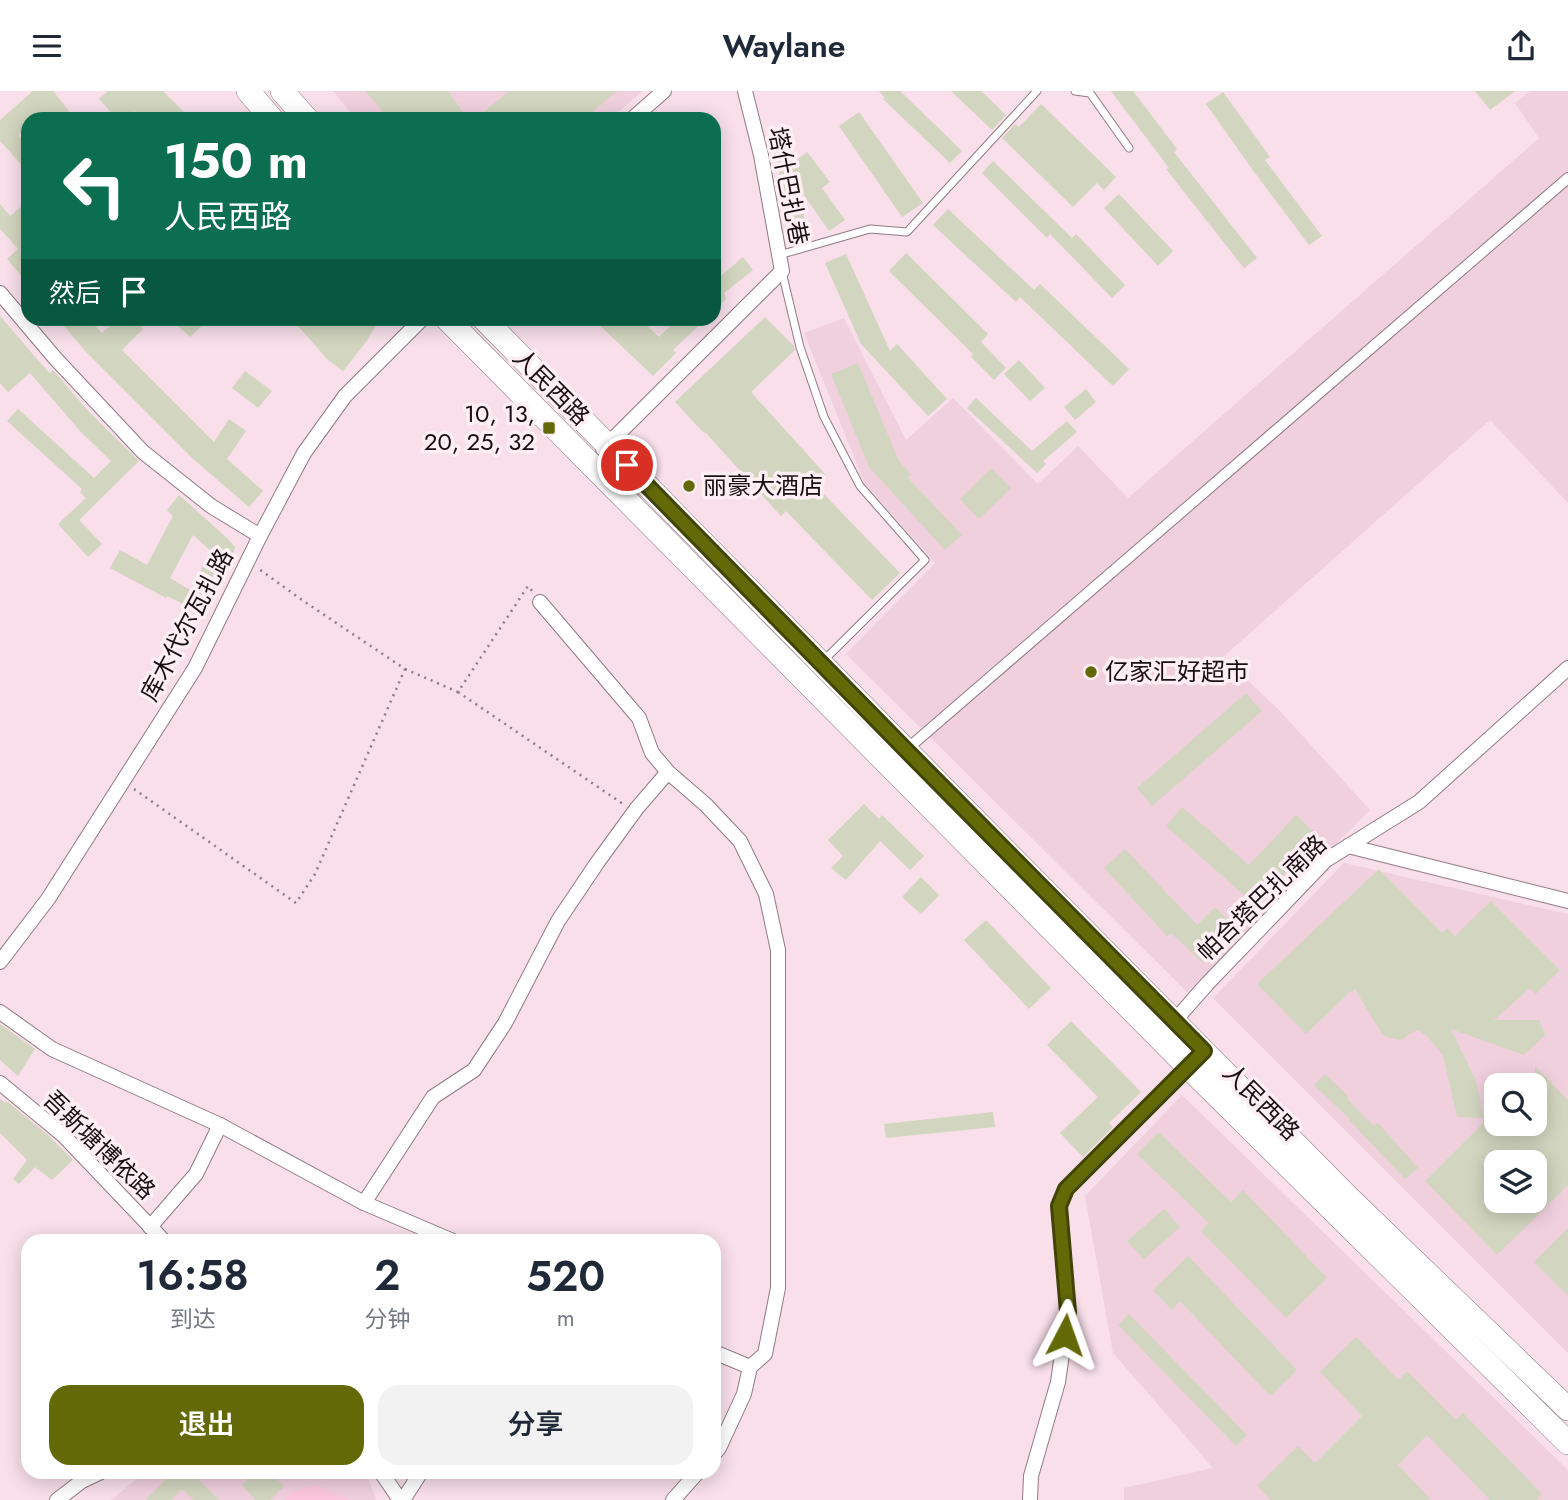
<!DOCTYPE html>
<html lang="zh">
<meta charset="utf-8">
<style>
:root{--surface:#fff;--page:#f2f2f3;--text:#1f2937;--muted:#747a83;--accent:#646908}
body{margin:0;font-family:Jost,"Noto Sans SC",sans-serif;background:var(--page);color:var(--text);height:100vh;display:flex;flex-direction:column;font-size:26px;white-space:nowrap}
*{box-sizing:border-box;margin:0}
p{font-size:23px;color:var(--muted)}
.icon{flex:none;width:38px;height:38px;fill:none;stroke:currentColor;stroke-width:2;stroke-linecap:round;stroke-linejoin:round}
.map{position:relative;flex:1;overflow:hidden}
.panel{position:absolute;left:21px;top:1143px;width:700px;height:245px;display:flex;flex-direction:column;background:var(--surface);border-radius:21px;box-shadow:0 4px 18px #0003}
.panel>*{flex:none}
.hud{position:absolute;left:21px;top:21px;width:700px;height:214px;border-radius:21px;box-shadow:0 4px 18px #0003;background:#0b6e4f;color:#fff;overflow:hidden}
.controls{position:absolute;left:1484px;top:982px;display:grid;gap:14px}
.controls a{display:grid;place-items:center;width:63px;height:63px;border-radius:14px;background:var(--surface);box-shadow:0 4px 18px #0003;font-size:35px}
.pin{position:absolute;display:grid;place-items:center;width:60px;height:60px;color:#fff;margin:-30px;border:4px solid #fff;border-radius:50%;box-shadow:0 2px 7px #0007}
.me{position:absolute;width:77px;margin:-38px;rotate:4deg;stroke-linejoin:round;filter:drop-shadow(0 0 5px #0008)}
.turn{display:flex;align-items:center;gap:24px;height:147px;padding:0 28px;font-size:32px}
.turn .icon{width:91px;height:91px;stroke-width:2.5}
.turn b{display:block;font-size:49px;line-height:60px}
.then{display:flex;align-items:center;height:66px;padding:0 28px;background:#0003;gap:14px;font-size:26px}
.eta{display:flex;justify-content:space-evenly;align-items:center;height:119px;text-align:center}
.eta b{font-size:42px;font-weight:600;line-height:49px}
.cta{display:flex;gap:14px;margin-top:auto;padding:14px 28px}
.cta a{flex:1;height:80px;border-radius:21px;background:var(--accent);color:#fff;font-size:28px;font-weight:600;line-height:80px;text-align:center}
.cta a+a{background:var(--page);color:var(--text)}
header{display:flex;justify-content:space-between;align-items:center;height:91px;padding:0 28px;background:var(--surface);font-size:32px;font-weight:600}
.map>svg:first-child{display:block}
.built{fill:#f1d0de;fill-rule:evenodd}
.green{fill:#fcc7de}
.building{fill:#d2d5bf;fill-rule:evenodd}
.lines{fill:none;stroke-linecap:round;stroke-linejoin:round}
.service-casing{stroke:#917a83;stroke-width:9}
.pedestrian-casing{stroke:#917a83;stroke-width:12}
.minor-casing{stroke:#917a83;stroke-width:16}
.primary-casing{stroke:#917a83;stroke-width:24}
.path{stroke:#8e7d84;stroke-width:2.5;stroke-dasharray:2 5;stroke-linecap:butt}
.service{stroke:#fff;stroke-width:7}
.pedestrian{stroke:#fff;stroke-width:10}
.minor{stroke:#fff;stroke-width:14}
.primary{stroke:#fff;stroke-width:23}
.route-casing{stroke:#414405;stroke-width:18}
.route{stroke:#646908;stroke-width:12}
.poi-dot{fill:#646908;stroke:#ffeff5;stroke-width:2.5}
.labels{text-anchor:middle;stroke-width:7;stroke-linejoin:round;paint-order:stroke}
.street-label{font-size:24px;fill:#180f13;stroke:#ffeff5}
.poi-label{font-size:24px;fill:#180f13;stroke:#ffeff5;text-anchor:start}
</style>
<header><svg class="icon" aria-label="menu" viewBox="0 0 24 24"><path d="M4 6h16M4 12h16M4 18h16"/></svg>Waylane<svg class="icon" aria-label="share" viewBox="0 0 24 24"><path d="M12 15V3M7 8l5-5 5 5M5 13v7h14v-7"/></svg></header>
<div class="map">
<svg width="1568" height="1409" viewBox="0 0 1568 1409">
<rect width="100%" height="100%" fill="#f8dfe9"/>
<g class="built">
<polygon points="333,0 643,0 610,28 356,28"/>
<polygon points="1530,0 1568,0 1568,412 1490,329 1223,566 1279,619 1370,719 1188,902 846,563 935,472 865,393 804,242 844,227 906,349 953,307 1038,393 1078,355 1128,407 1539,47 1515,12"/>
<path d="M1344,772L1568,823V1262L1213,907ZM1496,994H1535V1032H1496ZM1496,1071H1535V1110H1496Z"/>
<polygon points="1182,1004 1568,1379 1568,1409 1124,1409 1124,1397 1213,1377 1113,1262 1085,1105"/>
<polygon points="145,1381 366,1381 376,1409 111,1409"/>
</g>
<polygon class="green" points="317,1394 351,1409 284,1409 293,1400"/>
<g class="building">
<polygon points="33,0 53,0 69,20 61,28 28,28 28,36 18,44 28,54 28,81 0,50 0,29"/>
<polygon points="108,0 163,0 191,28 142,28 135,20 127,28 117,28 99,8"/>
<polygon points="365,0 448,0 468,28 389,28"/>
<polygon points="509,0 617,0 584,28 475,28"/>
<polygon points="879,0 900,0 962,60 950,72 883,8 885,7"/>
<polygon points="951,0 981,0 1006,24 992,39"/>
<polygon points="1111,0 1133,0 1177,58 1174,61 1257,167 1244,177 1166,78 1169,77"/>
<polygon points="1475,0 1515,0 1490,19"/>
<polygon points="1223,1 1270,66 1265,69 1322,145 1309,154 1252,78 1206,13"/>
<polygon points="1041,13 1116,86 1104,99 1097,92 1073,116 1002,47 1015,33 1019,36"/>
<polygon points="859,21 923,112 902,126 839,35"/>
<polygon points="807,61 830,91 822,97 845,129 829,140 799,97 807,142 791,145 776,65 793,62 794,71"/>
<polygon points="993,70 1072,147 1076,143 1125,194 1112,207 1050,143 1047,147 982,82"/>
<polygon points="1119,103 1173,160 1158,175 1104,117"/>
<polygon points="28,110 28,193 7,168 18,158 0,138 0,113 10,125"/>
<polygon points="948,118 1034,199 1040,193 1129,278 1113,295 1020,206 1016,211 933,134"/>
<polygon points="906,162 988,243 981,251 1006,277 994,289 971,266 973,263 889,180"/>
<polygon points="846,163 890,260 897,253 947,308 928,325 861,253 825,172"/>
<polygon points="743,166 753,179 724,202 726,208 714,220 714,191"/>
<polygon points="0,225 49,282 53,279 89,321 139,370 79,429 102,453 88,466 58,433 86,407 80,401 82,398 7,330 18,318 94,387 111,370 81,341 30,282 8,301 0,292"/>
<polygon points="765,226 794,255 795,259 751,301 826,384 815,394 900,482 872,509 786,420 781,425 705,341 704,342 675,311"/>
<polygon points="58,228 89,228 102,242 118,228 133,228 143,238 122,259 214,351 229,328 246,340 227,368 263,400 249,416 191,366 87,262"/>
<polygon points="171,228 209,228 190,246"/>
<polygon points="292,228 380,228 366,251 343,280 327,268"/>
<polygon points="593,228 640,228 659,246 677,228 706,228 673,259 676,262 653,285"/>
<polygon points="1019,269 1045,297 1030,310 1004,283"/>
<polygon points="858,272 898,368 911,384 908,387 962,444 945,459 869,376 831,283"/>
<polygon points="245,280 272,300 258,317 232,297"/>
<polygon points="1086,298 1096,311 1075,329 1064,316"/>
<polygon points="976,307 1032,360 1067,330 1077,341 1043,370 1046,373 1037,382 967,317"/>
<polygon points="991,377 1011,397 979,428 960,408"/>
<path d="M179,404L227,447L235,456L230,474L205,524L167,505L166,507L110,477L120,459L147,474L173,425L167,419ZM193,444L211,460L190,499L170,487Z"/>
<polygon points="1246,602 1262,620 1152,715 1137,697"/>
<polygon points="864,713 879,728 882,724 924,765 910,779 880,750 846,789 831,777 843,765 828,749"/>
<polygon points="1182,716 1249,774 1296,724 1319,746 1255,814 1166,735"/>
<polygon points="1125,758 1197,834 1215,816 1236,836 1203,872 1171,842 1167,845 1104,777"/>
<polygon points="1379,778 1442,842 1447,837 1455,845 1491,810 1560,879 1536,903 1530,897 1494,929 1539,929 1545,944 1524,964 1451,938 1476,990 1484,1027 1457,1026 1443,964 1427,945 1418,939 1409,943 1402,949 1385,946 1377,935 1355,898 1352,901 1351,900 1306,943 1257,893"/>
<polygon points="921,786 939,804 921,823 902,806"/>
<polygon points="986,829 1051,897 1029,918 964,849"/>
<polygon points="1071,930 1141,1001 1109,1032 1113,1036 1083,1066 1060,1042 1098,1006 1047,954"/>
<polygon points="0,933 35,958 18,985 0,969"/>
<path d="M1535,975L1568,1009V1094L1497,1164L1425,1090L1496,1019V1032H1535V994H1521L1535,981ZM1496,1071H1535V1110H1496Z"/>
<polygon points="1325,983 1349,1006 1347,1008 1374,1035 1378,1032 1418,1077 1405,1088 1349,1029 1350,1028 1314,994"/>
<polygon points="0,1008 5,1012 6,1010 9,1012 49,1045 73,1069 52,1089 35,1076 19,1093 13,1088 27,1069 0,1042"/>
<polygon points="993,1021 995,1036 886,1047 884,1033"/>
<polygon points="1158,1041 1231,1111 1243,1099 1327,1187 1286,1227 1201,1140 1209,1132 1137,1063"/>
<polygon points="1164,1118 1180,1136 1144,1168 1127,1150"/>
<polygon points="1568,1137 1568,1205 1534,1171"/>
<polygon points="1188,1165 1297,1279 1270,1305 1180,1210 1172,1219 1153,1199"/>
<polygon points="1129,1223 1247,1344 1236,1355 1118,1234"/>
<polygon points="1356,1246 1398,1289 1407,1280 1456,1329 1463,1322 1542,1403 1536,1409 1490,1409 1427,1344 1398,1374 1431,1409 1271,1409 1257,1395 1298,1355 1315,1372 1362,1325 1320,1281"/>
<polygon points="173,1381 191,1381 219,1409 193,1409 182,1398 171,1409 145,1409"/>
<polygon points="239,1381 270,1381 284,1395 270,1409 256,1409 242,1394 247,1389"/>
</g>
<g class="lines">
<g class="service-casing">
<g id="service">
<polyline points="1075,0 1090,2 1129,57"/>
<polyline points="779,164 870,138 907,141 1037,0"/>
<polyline points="782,181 800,256 824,326 860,395 925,469 823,570"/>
</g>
</g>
<g class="pedestrian-casing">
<polyline id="pedestrian" points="906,659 1568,87"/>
</g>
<g class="minor-casing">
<g id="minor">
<polyline points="632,28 664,0"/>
<polyline points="0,202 55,267 143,361 211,415 260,445"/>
<polyline points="603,358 782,180 761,64 745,0"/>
<polyline points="540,511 639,627 652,662 668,681 706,714 740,750 766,803 778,859 778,1197 765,1263 750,1276 744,1303 719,1357 714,1363"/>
<polyline points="1348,755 1568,810"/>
<polyline points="0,871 48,808 195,577 260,445 304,362 345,305 422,228"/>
<polyline points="0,921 52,958 220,1034 364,1112 453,1150"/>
<polyline points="1170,935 1207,893 1326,769 1419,711 1568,577"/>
<polyline points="0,992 63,1044 164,1150"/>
<polyline points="364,1112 433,1006 474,979 505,932 558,830 597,772 637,717 668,681"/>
<polyline points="150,1136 196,1083 220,1034"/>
<polyline points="714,1261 750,1276"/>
<polyline points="381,1381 400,1409"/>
<polyline points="57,1409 82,1390 101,1381"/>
<polyline points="403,1409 421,1381"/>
<polyline points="673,1409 698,1381"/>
<polyline points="1030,1409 1031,1385 1058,1291 1068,1221 1059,1115 1066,1098 1192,972"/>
</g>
</g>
<g class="primary-casing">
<g id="primary">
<polyline points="248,0 272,28"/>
<polyline points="282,0 307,28"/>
<polyline points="447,228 1188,976 1568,1352"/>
<polyline points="484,228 906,659 1349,1107 1568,1318"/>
</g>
</g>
<g class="path">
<polyline points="405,578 458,601 528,495 533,501"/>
<polyline points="458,601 623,713"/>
<polyline points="134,698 296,812 315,783 405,578 302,509 259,478"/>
</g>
<use href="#service" class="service"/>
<use href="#pedestrian" class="pedestrian"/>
<use href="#minor" class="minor"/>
<use href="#primary" class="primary"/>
</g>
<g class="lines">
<g class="route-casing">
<polyline id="route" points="627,374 906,659 1204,960 1066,1098 1059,1115 1068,1221 1065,1244"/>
</g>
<use href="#route" class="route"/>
</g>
<g class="poi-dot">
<rect x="542" y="330" width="14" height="14" rx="3.5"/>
<circle cx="689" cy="395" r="7"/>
<circle cx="1091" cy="581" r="7"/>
</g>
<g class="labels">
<g class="street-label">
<text transform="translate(788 95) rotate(79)" y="8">塔什巴扎巷</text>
<text transform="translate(551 296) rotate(45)" y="8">人民西路</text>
<text transform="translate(187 534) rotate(-62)" y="8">库木代尔瓦扎路</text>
<text transform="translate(1262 807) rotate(-44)" y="8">帕合塔巴扎南路</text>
<text transform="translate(1261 1011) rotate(45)" y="8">人民西路</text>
<text transform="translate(99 1054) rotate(44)" y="8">吾斯塘博依路</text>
</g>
<g class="poi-label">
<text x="535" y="331" text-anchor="end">10, 13,<tspan x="535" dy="28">20, 25, 32</tspan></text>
<text x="703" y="403">丽豪大酒店</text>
<text x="1105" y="589">亿家汇好超市</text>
</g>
</g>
</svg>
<div class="controls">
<a><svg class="icon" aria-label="search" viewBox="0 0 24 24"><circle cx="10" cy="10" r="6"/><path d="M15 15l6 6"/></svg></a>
<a><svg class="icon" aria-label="layers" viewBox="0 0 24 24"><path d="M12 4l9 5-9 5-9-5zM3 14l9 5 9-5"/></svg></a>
</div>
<div class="pin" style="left:627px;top:374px;background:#d93025"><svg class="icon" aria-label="arrive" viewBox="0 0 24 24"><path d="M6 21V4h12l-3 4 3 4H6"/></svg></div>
<svg class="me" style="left:1065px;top:1244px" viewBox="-20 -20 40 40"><path d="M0-17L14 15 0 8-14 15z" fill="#646908" stroke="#fff" stroke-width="4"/></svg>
<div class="hud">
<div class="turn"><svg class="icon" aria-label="left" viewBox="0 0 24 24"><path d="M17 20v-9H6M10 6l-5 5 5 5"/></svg><div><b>150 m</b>人民西路</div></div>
<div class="then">然后<svg class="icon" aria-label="arrive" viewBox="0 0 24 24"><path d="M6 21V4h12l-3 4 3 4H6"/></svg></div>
</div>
<section class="panel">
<div class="eta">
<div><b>16:58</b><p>到达</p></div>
<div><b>2</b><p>分钟</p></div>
<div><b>520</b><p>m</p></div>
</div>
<div class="cta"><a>退出</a><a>分享</a></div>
</section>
</div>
